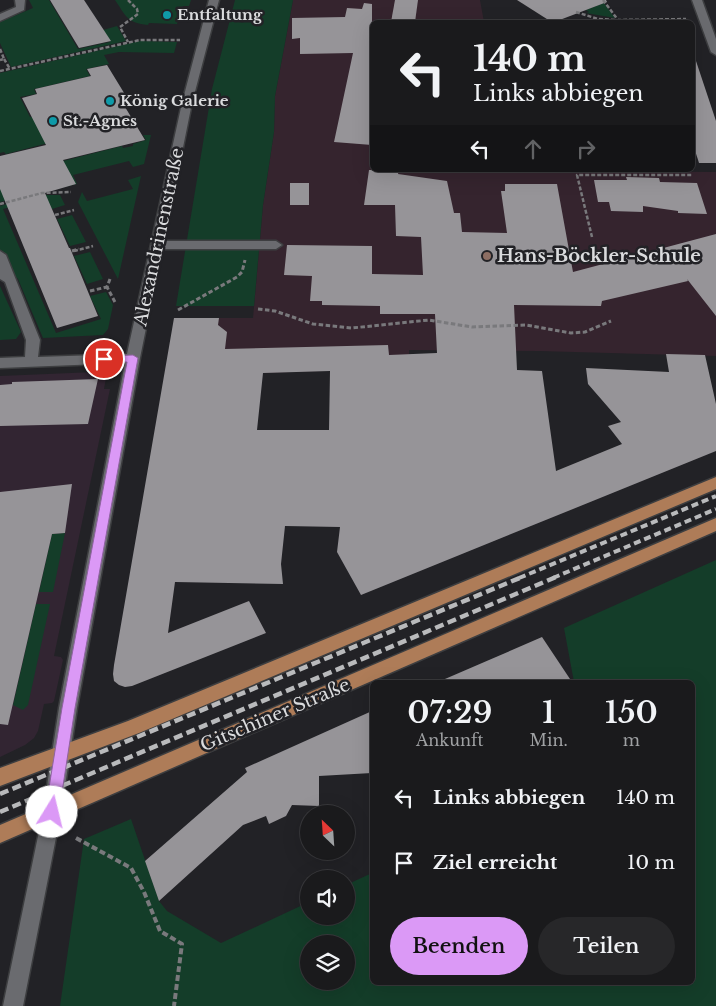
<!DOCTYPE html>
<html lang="de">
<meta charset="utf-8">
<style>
:root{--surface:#1a1a1c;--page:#272729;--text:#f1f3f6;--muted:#9fa1a3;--line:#38383b;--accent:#db99f6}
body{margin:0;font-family:"Libre Baskerville",serif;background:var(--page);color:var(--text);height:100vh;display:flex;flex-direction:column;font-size:19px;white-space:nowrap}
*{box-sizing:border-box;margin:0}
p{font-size:16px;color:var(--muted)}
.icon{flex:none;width:28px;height:28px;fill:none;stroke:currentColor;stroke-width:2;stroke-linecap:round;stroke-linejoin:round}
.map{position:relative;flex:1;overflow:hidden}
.panel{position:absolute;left:370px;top:680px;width:325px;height:305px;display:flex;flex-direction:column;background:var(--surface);border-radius:8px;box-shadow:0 5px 20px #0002,0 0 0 1px var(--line)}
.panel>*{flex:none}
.top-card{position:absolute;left:370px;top:20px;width:325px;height:152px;border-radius:8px;box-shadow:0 5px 20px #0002,0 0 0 1px var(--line);background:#1a1a1c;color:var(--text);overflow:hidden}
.needle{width:32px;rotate:335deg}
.fabs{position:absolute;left:300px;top:805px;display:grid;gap:10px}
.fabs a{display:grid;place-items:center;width:55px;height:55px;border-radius:50%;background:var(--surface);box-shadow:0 5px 20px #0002,0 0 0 1px var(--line);font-size:25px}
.pin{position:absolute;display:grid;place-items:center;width:42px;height:42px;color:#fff;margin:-21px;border:2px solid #fff;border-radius:50%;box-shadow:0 1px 5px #0007}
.me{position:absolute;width:55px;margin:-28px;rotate:9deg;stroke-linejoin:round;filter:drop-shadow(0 0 4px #0008)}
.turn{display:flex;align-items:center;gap:18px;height:105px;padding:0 20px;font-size:22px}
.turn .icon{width:65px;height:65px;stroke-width:2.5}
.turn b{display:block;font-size:35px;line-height:42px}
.lanes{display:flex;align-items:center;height:48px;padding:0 20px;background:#0003;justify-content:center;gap:25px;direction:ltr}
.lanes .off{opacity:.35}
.eta{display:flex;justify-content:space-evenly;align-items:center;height:85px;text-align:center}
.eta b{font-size:30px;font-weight:600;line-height:35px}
.primary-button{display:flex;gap:10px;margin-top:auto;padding:10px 20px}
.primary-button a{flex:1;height:58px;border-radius:30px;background:var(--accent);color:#111;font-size:20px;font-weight:600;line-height:58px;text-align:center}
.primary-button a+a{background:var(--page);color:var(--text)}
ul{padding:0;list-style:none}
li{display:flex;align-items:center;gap:15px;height:65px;padding:0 20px}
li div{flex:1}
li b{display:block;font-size:19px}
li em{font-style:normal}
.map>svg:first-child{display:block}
.commercial{fill:#322532}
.education{fill:#35242e}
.green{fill:#143d29;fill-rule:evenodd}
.building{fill:#969498;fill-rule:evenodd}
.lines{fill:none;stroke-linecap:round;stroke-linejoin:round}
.minor-casing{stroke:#3d3e40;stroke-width:3}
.major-casing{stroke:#3d3e40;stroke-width:3}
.path-far2{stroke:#79797c;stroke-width:2.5;stroke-dasharray:4 2;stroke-linecap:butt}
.path-far1{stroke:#79797c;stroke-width:3;stroke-dasharray:4.5 2.5;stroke-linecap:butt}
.path{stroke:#79797c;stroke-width:4;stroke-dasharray:6 3;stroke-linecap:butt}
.minor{fill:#6a6b6f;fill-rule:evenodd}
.major{fill:#ae7c58;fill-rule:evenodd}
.rail-far1{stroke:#b9babc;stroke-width:4;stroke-dasharray:7 4;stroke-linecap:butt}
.rail{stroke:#b9babc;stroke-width:4.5;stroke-dasharray:9 4.5;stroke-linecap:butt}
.route{fill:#db99f6;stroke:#8e63a0}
.culture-dot{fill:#0f9aa8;stroke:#222226;stroke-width:2}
.education-dot{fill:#8d6e63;stroke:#222226;stroke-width:2}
.labels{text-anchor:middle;stroke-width:5;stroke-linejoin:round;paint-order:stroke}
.far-poi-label{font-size:15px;font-weight:bold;fill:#dadbdd;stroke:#222226;text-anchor:start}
.street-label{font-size:18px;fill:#dadbdd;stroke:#222226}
.poi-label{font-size:18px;font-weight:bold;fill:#dadbdd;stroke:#222226;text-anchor:start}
</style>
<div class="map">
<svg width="716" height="1006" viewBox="0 0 716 1006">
<rect width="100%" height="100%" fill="#222226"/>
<polygon class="commercial" points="95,372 102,374 106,378 104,389 110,389 54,656 61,657 63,660 54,701 52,703 44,704 38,731 34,738 25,745 0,757 0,376"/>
<polygon class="education" points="293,0 480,0 484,22 372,22 372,170 716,172 716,356 539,351 409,350 409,368 263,373 174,318 253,318 263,205 274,132 275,96"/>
<g class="green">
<polygon points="29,0 49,0 78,49 110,42 103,30 117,26 126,41 11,67 0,43 0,22 33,8"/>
<path d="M115,0H191L189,6H183L177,24L149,23L148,25C127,23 126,16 115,0Z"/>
<polygon points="235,0 293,0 275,96 274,132 263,205 254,306 176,306 212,89"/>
<polygon points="604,3 615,18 586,13 589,12 586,10"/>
<polygon points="140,41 177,42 174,53 119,52 104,55 109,64 86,69 90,76 34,89 36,94 20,97 30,117 35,116 48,143 6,154 4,152 0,153 0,73"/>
<polygon points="143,135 151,135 144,164 133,167 129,161 73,175 77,184 0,202 0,177 122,146 123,148 133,146 133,144 146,140"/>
<polygon points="141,176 118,279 78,202 82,192 87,201 133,189 128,180"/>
<polygon points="39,195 60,195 65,205 52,209 45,197 3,209 56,333 101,319 90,296 106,292 113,305 108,329 103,335 43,338 18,279 12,273 0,268 0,206"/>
<polygon points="72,215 86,242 70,246 57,219"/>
<polygon points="90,252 103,279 87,284 74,256"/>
<polygon points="0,286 21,332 16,339 0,340"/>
<polygon points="65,533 53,592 39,592 52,534"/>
<path d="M716,560V1006H60L84,839L131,819L159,901L167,911L221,943L309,902V916H346V885L372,873V982H692V682H574L564,628ZM309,944H346V981H309Z"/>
<polygon points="36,604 50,604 28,705 23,710 13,705"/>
</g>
<g class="building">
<polygon points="50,0 84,0 111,41 79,48"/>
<polygon points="395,0 418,0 415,22 391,22"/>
<polygon points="517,0 606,0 607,2 557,21 550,21"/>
<polygon points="364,3 372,4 372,145 334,142 353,53 300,54 300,38 292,39 292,18 345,17 347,8 362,9"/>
<polygon points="696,61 716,121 716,163 699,163 692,141 692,62"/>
<polygon points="107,65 129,101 122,102 145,140 63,160 76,184 45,193 69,248 70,248 98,316 57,328 0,189 0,156 46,145 22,98 37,94 35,89 91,76 87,69"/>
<path d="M369,170H399L398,174L447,181L454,213H460L462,232L507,233L501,191H505V184H557L573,272L716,234V316L687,279L688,281L602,301L601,306L514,305L517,370L542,371L556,471L622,444L608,426L621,422L588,384L586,368L669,372L666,354L705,355L716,404V451L361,595L337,552L340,527L285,526L281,564L283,584L175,582L168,633L249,601L266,633L132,686L125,687L119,685L114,681L113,674L114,665L174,318H219L218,325L227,332L225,349L388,345L389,355L437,353L435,314H380V306L322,305V301H310L312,276L284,275L287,245L372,246V274L423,275L421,237L396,236L395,205H364ZM330,371L329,430H257L263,373Z"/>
<polygon points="626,177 659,178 660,182 697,183 707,214 678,213 678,211 643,206 643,212 611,211 609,202 598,202 594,180 627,180"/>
<rect x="290" y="183" width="19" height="22"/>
<polygon points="98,379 88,424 0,426 0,385 12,384 12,382"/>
<polygon points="72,484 65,533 52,534 8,725 0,724 0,492"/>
<polygon points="542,637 572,682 438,682 489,660"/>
<polygon points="372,711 372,773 319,776 319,806 292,805 286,816 269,824 266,816 243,825 159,901 145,861 247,772 245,768"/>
</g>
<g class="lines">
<g class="minor-casing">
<g id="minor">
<polygon points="15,0 25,0 24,10 0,21 0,14 16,7"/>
<polygon points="209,0 219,0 192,103 164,241 276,241 282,245 276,249 162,249 140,358 77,708 61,812 23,1006 3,1006 43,812 59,708 125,363 0,368 0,358 25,357 26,340 5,282 0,279 0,251 6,255 40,340 38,357 127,354 182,103"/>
<polygon points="692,0 702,0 716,39 716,55 711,52"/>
</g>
</g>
<g class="major-casing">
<g id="major">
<polygon points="716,477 716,489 139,733 0,786 0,768 128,721"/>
<polygon points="716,518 716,531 0,843 0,825"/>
</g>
</g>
<g class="path-far2">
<polyline points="128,0 137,9 138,14 120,27 128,42"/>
<polyline points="603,0 618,20 686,19"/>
<polyline points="576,12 598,19 617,20"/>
<polyline points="0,49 4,59 0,60"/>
<polyline points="4,59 10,69"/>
<polyline points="0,71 140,40 180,40"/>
<polyline points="0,204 42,193 71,192"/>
<polyline points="55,215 74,210"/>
<polyline points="592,237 577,175 693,175"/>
<polyline points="74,251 93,246"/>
</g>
<g class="path-far1">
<polyline points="72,251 79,249"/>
<polyline points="110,279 107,287 116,304"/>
<polyline points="90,291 107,287"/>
<polyline points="258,309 275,311 313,324 352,328 429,320 472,327 526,325 571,333 585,332 611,321"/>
<polyline points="178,310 237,277 242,272 245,260"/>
</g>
<polyline class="path" points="76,838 131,868 144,892 160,931 182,944 174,1006"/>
<use href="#minor" class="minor"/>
<use href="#major" class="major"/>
<g class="rail-far1">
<polyline points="519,578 716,496"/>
<polyline points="553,578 716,509"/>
</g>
<g class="rail">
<polyline points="0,794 522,577"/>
<polyline points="0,812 556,577"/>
</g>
</g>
<polygon class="route" points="133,355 138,358 75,708 59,812 57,816 52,818 47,816 45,812 62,708 127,362 104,363 99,359 104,356"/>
<g class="culture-dot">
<circle cx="167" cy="15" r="5"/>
<circle cx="110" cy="101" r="5"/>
<circle cx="53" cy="121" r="5"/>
</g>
<circle class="education-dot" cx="487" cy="256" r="5"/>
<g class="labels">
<g class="far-poi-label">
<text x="177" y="20">Entfaltung</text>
<text x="120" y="106">König Galerie</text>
<text x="63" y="126">St.-Agnes</text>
</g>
<g class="street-label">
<text transform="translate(159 237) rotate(-78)" y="6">Alexandrinenstraße</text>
<text transform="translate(275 715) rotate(-23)" y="6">Gitschiner Straße</text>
</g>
<g class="poi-label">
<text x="497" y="262">Hans-Böckler-Schule</text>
</g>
</g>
</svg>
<div class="fabs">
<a><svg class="needle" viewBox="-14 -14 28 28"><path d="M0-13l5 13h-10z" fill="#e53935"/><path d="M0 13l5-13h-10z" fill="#9fa1a3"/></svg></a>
<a><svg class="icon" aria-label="sound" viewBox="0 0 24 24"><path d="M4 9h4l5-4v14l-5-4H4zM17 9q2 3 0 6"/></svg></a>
<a><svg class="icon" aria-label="layers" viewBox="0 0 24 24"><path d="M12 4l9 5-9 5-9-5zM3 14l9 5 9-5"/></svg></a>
</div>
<div class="pin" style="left:104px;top:359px;background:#d93025"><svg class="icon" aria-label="arrive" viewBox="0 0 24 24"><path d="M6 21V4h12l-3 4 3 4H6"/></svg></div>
<svg class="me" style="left:52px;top:812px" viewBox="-20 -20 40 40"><circle r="19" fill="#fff"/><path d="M0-13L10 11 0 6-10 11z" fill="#db99f6"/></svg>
<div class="top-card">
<div class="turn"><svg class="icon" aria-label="left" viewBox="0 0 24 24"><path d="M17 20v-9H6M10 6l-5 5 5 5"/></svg><div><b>140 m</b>Links abbiegen</div></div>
<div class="lanes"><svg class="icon" aria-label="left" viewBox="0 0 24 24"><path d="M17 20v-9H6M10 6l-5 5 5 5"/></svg><svg class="icon off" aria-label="ahead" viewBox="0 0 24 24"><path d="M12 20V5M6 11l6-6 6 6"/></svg><svg class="icon off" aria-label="right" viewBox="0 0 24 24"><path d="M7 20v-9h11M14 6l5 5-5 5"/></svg></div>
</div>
<section class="panel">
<div class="eta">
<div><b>07:29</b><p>Ankunft</p></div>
<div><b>1</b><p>Min.</p></div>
<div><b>150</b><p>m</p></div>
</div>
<ul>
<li><svg class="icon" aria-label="left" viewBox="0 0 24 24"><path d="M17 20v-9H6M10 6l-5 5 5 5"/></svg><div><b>Links abbiegen</b></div><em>140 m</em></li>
<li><svg class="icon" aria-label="arrive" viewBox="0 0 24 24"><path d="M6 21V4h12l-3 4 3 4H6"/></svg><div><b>Ziel erreicht</b></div><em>10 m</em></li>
</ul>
<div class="primary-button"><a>Beenden</a><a>Teilen</a></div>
</section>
</div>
